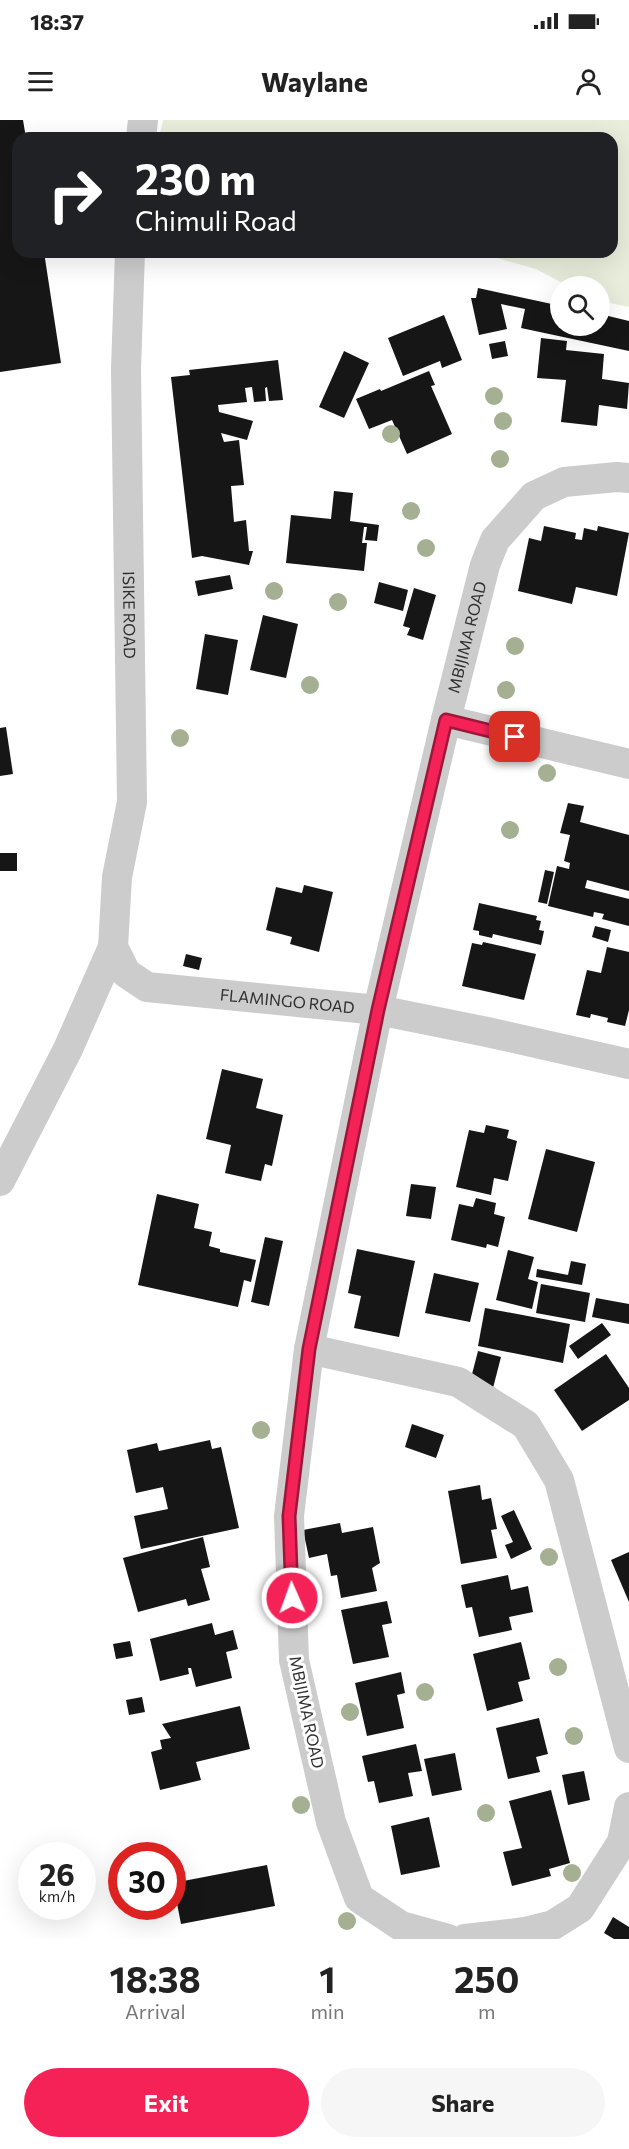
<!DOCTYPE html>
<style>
:root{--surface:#fff;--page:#f6f6f6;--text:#222;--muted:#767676;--accent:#f52258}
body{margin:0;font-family:Commissioner,sans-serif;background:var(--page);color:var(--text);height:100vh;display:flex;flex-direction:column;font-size:22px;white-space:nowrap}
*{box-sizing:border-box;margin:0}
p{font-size:20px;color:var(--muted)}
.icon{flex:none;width:33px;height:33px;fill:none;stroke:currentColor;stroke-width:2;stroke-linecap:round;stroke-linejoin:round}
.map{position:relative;height:1819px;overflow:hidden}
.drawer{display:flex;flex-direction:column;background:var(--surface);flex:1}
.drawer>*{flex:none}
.guide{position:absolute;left:12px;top:12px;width:606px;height:126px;border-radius:18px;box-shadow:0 6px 24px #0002;background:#202124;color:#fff;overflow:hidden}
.fabs{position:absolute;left:550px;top:156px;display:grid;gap:12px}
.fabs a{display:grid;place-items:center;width:60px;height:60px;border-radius:50%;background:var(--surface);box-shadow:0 6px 24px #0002;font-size:30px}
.speed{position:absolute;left:18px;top:1722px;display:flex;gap:12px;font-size:30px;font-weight:700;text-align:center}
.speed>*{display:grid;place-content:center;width:78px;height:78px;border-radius:50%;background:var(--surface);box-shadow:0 6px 24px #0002;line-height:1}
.speed small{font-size:15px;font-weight:400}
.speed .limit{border:9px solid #d22;background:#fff;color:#111}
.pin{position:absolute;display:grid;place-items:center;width:51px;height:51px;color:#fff;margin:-26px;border-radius:12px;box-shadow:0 3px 9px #0006}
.me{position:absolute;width:66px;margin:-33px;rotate:358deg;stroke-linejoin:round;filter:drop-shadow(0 0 4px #0008)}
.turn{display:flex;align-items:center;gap:21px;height:126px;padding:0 24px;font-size:27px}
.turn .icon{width:78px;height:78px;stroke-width:2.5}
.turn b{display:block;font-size:42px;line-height:51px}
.eta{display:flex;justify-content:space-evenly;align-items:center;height:102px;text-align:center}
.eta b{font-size:36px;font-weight:700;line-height:42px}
.cta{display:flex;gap:12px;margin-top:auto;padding:12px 24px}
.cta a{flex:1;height:69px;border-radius:36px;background:var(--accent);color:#fff;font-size:24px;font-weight:700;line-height:69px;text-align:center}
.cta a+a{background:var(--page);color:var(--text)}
.status{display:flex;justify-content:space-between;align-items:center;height:42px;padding:0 30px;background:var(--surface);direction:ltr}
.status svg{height:16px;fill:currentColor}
header{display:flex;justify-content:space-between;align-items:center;height:78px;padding:0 24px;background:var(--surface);font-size:27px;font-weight:700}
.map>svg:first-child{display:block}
.green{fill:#e9eedc}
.building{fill:#161616}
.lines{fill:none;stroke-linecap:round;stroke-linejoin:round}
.minor{stroke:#ccc;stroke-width:30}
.tree{fill:#a5b092}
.route-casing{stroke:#9f1639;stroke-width:15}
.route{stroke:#f52258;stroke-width:10}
.labels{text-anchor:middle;stroke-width:6;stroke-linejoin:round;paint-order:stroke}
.street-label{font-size:16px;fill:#2f2f2f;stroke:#fff}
</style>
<div class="status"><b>18:37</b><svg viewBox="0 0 49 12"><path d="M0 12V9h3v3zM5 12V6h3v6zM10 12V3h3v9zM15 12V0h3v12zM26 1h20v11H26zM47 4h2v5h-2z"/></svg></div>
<header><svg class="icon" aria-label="menu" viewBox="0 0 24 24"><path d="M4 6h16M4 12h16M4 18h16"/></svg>Waylane<svg class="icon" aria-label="person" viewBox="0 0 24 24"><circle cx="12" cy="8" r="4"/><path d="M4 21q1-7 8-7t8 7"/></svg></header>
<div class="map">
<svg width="629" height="1819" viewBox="0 0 629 1819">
<rect width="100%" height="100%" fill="#fff"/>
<polygon class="green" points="163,0 629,0 629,187 600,181 600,166 568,166 536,149 476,132 612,132 612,18 159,18"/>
<g class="building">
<polygon points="0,0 23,0 26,18 18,18 18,132 44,132 61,243 0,252"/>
<polygon points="478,168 561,186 561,206 600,206 600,194 629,201 629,231 521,208 525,189 501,184 507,209 479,215 471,178 476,178"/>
<polygon points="444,195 462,240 442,248 440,241 403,256 388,218"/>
<polygon points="541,218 567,221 566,230 604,234 602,259 629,263 627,289 599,285 597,306 561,302 566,260 537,258"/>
<polygon points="505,221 508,236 492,239 489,224"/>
<polygon points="344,231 369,243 344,298 319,287"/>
<polygon points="278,240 283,280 269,281 267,267 265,268 266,281 254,282 252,267 245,268 247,282 218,285 219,292 253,301 247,320 221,313 224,322 239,320 244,365 231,366 234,402 246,400 249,431 253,431 249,445 202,436 192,438 171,257 190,255 189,250"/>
<polygon points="429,251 435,265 431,266 452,314 407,334 392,300 369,309 356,279 380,269 381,271"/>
<polygon points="334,371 353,373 350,401 379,405 377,421 365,420 367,407 364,407 362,423 367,423 364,451 286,443 291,395 331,399"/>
<polygon points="544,406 576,413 575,419 582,420 584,408 597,411 598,406 629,413 617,476 576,467 572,484 518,471 529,418 541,421"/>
<polygon points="230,455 233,469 198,476 195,461"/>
<polygon points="379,462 408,470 403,491 374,483"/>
<polygon points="414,468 436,475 423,520 407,515 410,508 403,506"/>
<polygon points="263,495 298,504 286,558 250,550"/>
<polygon points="205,514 238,520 228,575 196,569"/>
<polygon points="6,607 13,654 0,656 0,608"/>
<polygon points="568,683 584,686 580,702 629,715 629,771 587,760 585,768 629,779 629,806 602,799 604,794 594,792 593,797 548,786 557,746 569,749 570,743 564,741 570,715 560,713"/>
<rect x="0" y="733" width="17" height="18"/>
<polygon points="545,750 554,752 547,784 538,782"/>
<polygon points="304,765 333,772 319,832 290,824 292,817 266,810 276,767 302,773"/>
<polygon points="479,783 537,796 536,800 541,801 539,810 544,811 541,825 493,814 492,818 479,815 479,811 473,810"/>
<polygon points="595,806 611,810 608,822 592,817"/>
<polygon points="483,822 536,834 524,880 462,866 472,823 482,825"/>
<polygon points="607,827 629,832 629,890 625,906 607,902 608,898 591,894 590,898 576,895 587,850 601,853"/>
<polygon points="186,834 202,838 199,850 183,846"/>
<polygon points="222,949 263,959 256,988 283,995 272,1046 265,1044 261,1061 225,1053 231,1025 206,1019"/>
<polygon points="486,1005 509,1010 507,1018 517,1021 508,1061 494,1058 491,1075 456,1067 469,1010 484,1013"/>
<polygon points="546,1029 595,1042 577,1112 528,1099"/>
<polygon points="411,1064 436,1067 431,1099 406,1096"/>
<polygon points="157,1074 199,1084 194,1108 212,1112 209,1126 220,1129 220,1132 256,1140 251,1162 244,1160 238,1187 138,1165"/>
<polygon points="476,1078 496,1083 494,1094 505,1097 498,1127 487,1124 486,1128 451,1120 459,1084 473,1087"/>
<polygon points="265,1117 283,1121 269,1186 251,1182"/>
<polygon points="357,1129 415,1141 399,1217 354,1208 361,1176 348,1173"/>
<polygon points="508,1130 534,1137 528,1159 538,1162 532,1189 496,1180"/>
<polygon points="571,1141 586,1144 582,1165 536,1157 537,1149 568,1155"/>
<polygon points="434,1153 479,1163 470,1202 425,1193"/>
<polygon points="541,1164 590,1173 585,1202 536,1193"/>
<polygon points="596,1178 629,1184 629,1204 592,1197"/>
<polygon points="485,1188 570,1204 563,1243 478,1226"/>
<polygon points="602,1203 611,1215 578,1239 569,1226"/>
<polygon points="478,1231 501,1237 493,1268 470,1262"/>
<polygon points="606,1234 629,1268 629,1280 582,1311 554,1270"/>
<polygon points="412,1304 444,1315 436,1338 405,1327"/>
<polygon points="210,1320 212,1329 221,1327 239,1408 141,1429 134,1396 168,1389 163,1367 136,1373 127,1330 157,1323 159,1331"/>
<polygon points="480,1365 482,1380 491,1378 497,1409 491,1410 497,1438 461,1444 448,1371"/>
<polygon points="514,1390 532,1429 511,1439 505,1425 513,1422 501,1396"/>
<polygon points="340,1403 342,1413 373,1407 380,1443 372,1448 377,1471 341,1478 337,1455 331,1456 327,1434 309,1438 303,1410"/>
<polygon points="203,1417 210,1447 201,1449 210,1480 188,1486 186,1479 138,1492 123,1438"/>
<polygon points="629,1432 629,1482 611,1440"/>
<polygon points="508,1455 511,1470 528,1466 533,1492 509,1497 512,1510 479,1517 472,1487 466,1488 461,1465"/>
<polygon points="387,1481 392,1503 382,1505 389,1537 353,1544 341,1490"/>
<polygon points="212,1503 215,1515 233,1510 238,1529 226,1532 232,1558 196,1567 191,1548 188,1548 189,1554 160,1561 150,1519"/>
<polygon points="130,1521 133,1536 116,1539 113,1524"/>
<polygon points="521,1522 530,1559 518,1562 523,1581 487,1591 473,1534"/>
<polygon points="401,1552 405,1573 397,1575 404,1608 367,1616 355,1563"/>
<polygon points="142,1577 145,1592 129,1595 126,1580"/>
<polygon points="240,1586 250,1629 196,1642 201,1660 160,1670 151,1632 162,1629 160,1620 171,1618 162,1604"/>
<polygon points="539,1598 548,1634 536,1637 540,1652 508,1659 496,1608"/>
<polygon points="416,1624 422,1651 408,1653 413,1676 379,1683 374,1661 368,1662 362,1636"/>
<polygon points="455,1633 462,1670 432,1676 424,1639"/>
<polygon points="584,1651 590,1680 568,1685 562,1655"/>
<polygon points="551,1670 570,1743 549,1749 551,1756 512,1766 503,1732 522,1728 509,1681"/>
<polygon points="429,1697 440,1747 401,1755 391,1706"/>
<polygon points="267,1745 275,1786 181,1804 173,1763"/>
<polygon points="613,1797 629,1807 629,1819 614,1819 604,1813"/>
</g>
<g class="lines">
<g class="minor">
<polyline points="141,18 143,0"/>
<path id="s1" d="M130,132L126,249L132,682L117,757L113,827L126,853L147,867L378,890L487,912L629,944"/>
<polyline points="446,600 629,644"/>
<polyline points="0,1061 68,929 113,827"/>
<polyline points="309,1229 458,1262 526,1305 559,1360 629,1628"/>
<path id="s2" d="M448,1819L401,1806L359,1778L331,1702L294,1540L289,1396L309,1229L378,890L446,600L485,445L495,420L534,376L564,362L617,357L629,358"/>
<polyline points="465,1819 525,1812 553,1805 580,1788 622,1722 629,1687"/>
</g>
</g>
<g class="tree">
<circle cx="494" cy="276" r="9"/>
<circle cx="503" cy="301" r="9"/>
<circle cx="391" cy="314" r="9"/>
<circle cx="500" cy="339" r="9"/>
<circle cx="411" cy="391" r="9"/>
<circle cx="426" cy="428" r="9"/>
<circle cx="274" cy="471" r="9"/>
<circle cx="338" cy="482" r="9"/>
<circle cx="515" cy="526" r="9"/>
<circle cx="310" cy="565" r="9"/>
<circle cx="506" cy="570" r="9"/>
<circle cx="180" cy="618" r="9"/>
<circle cx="547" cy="653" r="9"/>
<circle cx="510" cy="710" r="9"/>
<circle cx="261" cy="1310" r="9"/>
<circle cx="549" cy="1437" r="9"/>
<circle cx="558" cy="1547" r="9"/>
<circle cx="425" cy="1572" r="9"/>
<circle cx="350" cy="1592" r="9"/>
<circle cx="574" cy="1616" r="9"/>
<circle cx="301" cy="1685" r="9"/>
<circle cx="486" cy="1693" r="9"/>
<circle cx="572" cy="1753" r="9"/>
<circle cx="347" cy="1801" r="9"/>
</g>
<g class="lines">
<g class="route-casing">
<polyline id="route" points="292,1478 289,1396 309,1229 378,890 446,600 515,617"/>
</g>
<use href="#route" class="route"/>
</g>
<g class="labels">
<g class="street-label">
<text dy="6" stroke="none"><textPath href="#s1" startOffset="363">ISIKE ROAD</textPath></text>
<text dy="6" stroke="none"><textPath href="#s2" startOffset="1388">MBIJIMA ROAD</textPath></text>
<text dy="6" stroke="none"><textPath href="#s1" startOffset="892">FLAMINGO ROAD</textPath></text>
<text transform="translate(307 1592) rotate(78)" y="6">MBIJIMA ROAD</text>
</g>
</g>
</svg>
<div class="fabs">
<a><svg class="icon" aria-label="search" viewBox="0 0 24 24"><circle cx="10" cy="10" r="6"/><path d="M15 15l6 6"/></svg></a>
</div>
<div class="speed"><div>26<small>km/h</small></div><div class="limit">30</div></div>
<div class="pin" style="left:515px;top:617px;background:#d93025"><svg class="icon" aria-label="arrive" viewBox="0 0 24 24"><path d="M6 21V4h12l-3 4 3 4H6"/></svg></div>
<svg class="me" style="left:292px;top:1478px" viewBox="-20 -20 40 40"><circle r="17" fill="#f52258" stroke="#fff" stroke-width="3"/><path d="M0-11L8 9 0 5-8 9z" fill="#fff"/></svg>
<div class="guide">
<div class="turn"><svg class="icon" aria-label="right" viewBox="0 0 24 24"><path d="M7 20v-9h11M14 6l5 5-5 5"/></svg><div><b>230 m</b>Chimuli Road</div></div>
</div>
</div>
<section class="drawer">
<div class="eta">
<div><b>18:38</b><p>Arrival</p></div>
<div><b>1</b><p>min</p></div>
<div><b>250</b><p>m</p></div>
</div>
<div class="cta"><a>Exit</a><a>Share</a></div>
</section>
